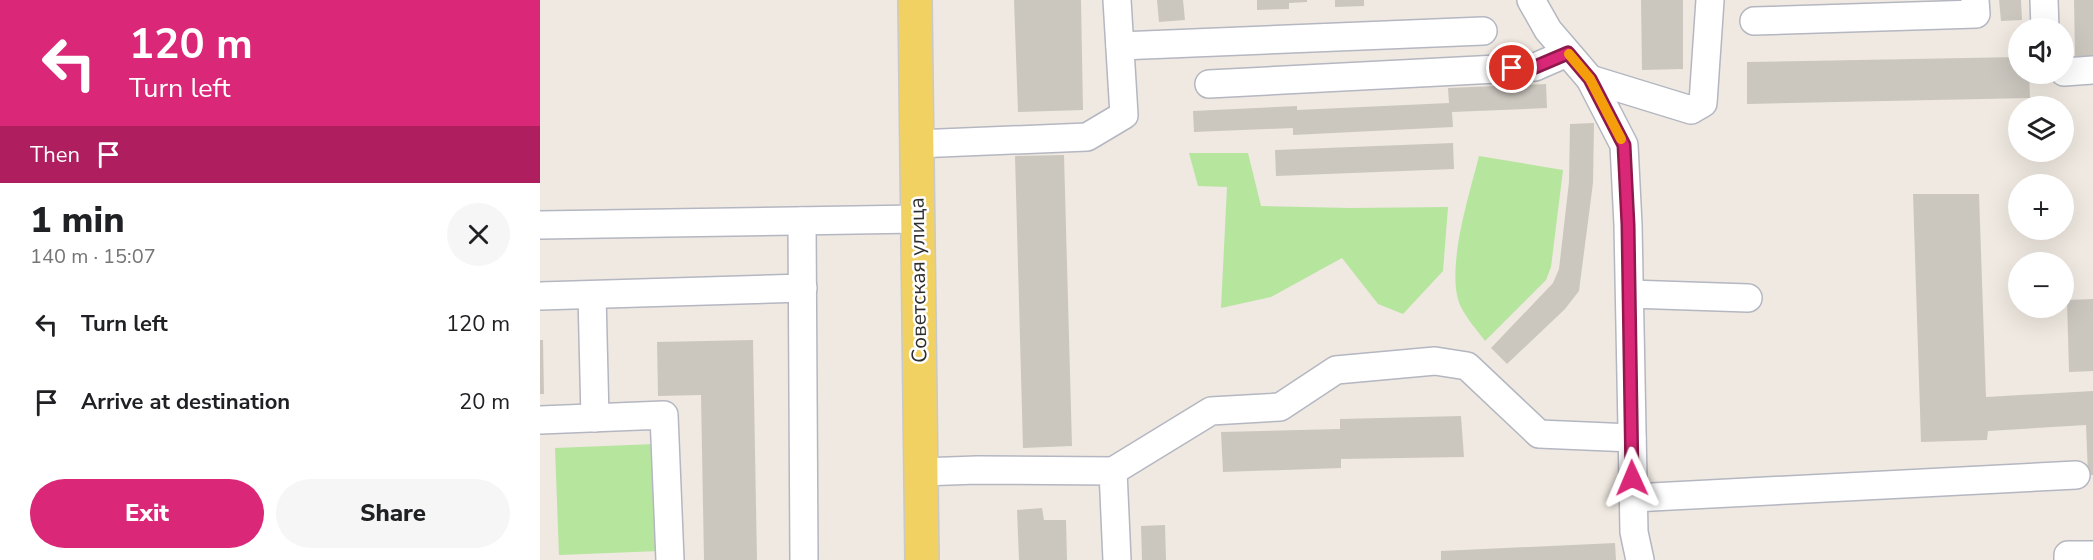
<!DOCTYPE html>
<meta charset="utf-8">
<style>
:root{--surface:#fff;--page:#f6f6f6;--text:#202124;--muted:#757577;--accent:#db2777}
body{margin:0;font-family:"Nunito Sans",sans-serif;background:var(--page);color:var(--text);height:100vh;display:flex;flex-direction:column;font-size:22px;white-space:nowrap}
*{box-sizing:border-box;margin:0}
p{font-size:20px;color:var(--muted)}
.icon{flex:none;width:33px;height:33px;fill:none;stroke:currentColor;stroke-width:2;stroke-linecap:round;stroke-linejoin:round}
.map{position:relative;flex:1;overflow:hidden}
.sheet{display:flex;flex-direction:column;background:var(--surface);width:540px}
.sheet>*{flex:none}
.hud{background:#db2777;color:#fff;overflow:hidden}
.tools{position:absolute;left:1468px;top:18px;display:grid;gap:12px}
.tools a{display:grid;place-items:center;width:66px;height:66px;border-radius:50%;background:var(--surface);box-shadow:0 6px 24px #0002;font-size:30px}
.pin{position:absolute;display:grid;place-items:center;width:51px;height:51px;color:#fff;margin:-26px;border:3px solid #fff;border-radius:50%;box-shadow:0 2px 6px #0007}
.me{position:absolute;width:66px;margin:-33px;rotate:359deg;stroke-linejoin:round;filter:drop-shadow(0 0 4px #0008)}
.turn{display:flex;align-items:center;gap:21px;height:126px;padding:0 30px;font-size:27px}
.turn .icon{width:78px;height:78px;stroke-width:2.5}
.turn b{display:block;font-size:42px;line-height:51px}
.then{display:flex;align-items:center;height:57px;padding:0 30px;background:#0003;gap:12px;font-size:22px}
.round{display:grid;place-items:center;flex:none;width:63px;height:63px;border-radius:32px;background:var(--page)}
.summary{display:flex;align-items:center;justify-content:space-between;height:102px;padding:0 30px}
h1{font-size:36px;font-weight:800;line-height:45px}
.action{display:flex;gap:12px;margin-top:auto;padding:12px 30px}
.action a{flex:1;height:69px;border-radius:36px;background:var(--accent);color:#fff;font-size:24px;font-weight:800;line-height:69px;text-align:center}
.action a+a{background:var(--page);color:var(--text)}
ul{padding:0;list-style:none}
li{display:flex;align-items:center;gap:18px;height:78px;padding:0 30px}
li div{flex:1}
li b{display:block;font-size:22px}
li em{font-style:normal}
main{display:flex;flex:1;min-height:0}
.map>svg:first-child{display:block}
.green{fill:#b6e59e}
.building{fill:#cbc7bf}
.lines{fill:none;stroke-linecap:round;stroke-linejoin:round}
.minor-casing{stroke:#b4b7c1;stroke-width:30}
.major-casing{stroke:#c9c9c9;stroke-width:36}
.minor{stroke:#fff;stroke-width:27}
.major{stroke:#f2d163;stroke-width:33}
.route-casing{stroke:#8e194d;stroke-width:15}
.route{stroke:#db2777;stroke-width:10}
.slow{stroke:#f59e0b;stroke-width:10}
.labels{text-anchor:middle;stroke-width:5;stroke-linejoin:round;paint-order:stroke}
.street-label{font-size:21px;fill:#2e2e2e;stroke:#fff}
</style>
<main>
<section class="sheet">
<div class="hud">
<div class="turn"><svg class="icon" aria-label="left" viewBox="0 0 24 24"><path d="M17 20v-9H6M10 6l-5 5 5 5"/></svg><div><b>120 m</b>Turn left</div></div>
<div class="then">Then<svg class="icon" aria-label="arrive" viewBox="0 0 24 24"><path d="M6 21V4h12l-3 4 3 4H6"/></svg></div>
</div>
<div class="summary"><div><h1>1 min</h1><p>140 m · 15:07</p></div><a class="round"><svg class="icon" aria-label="close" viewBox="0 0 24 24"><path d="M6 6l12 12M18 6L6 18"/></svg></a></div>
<ul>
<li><svg class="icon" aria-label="left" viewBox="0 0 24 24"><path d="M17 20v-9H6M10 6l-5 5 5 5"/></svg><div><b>Turn left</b></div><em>120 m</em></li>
<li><svg class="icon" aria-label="arrive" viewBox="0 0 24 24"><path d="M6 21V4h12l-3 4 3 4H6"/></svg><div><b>Arrive at destination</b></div><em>20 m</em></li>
</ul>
<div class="action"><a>Exit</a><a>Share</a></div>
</section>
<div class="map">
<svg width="1553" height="560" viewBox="0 0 1553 560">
<rect width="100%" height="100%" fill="#efe9e1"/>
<g class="green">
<polygon points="649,153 708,153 721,206 810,208 908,207 903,271 863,314 838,304 802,258 731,297 681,308 687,187 658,186"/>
<path d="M939,156L1023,170L1011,267L1006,280L945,341C937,330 927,319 921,307C904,272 930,193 939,156Z"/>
<polygon points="115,444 119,551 19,555 15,448"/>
</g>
<g class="building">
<polygon points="474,0 541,0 543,110 478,112"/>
<polygon points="617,0 643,0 645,20 619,22"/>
<polygon points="717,0 767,0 767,2 749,3 749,9 717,10"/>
<polygon points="795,0 824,0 824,6 795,7"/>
<polygon points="1101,0 1143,0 1143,69 1102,70"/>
<polygon points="1459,0 1481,0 1482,20 1461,21"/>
<polygon points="1534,0 1553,0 1553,56 1535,56"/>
<polygon points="1479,57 1479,74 1489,74 1490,98 1207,104 1207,62"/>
<polygon points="1006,84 1007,108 912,112 913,127 753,135 753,128 654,132 653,111 757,106 757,110 909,103 908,88"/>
<polygon points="1054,123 1053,183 1039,291 1025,309 967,364 951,348 1013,283 1019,269 1029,182 1030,124"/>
<polygon points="913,143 914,169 736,176 735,150"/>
<polygon points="524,155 532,446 483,448 475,156"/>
<polygon points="1373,194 1439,194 1446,397 1553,391 1553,475 1548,475 1546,425 1448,431 1447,440 1381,442"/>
<polygon points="1553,299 1553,371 1529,372 1527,300"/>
<polygon points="0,340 3,340 4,394 0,394"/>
<polygon points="213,340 217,560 164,560 161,395 118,396 117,342"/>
<polygon points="921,416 924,457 801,459 801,468 683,472 681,432 800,429 800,419"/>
<polygon points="502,508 504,520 526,520 527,560 479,560 477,510"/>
<polygon points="625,525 626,560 602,560 601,526"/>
<polygon points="1075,543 1076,560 901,560 901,551"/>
</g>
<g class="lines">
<g class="minor-casing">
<g id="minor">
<polyline points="991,0 1008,30 1050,79 1084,145 1088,225 1094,532 1100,560"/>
<polyline points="1504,0 1505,28"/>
<polyline points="1214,21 1436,14 1435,0"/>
<polyline points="580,46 943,31"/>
<polyline points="1524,72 1553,70"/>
<polyline points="1050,79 1151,110 1163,103 1170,0"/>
<polyline points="669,84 995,67 1027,53"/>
<polyline points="376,144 547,137 584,115 577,0"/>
<polyline points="262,221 264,560"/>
<polyline points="0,225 377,219"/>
<polyline points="1090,294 1208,298"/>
<polyline points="52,295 55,418"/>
<polyline points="0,296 263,288"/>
<polyline points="0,420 124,415 130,560"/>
<polyline points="573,471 671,411 740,407 796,370 895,361 927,366 999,434 1092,438"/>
<polyline points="381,472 437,470 573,471 577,560"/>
<polyline points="1093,498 1536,475"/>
<polyline points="1528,560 1528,555 1553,555"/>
</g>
</g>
<g class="major-casing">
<polyline id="major" points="375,0 382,560"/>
</g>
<use href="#minor" class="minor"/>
<use href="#major" class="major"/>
</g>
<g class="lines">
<g class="route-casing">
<polyline id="route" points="972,68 995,67 1028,53 1050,79 1084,145 1088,225 1092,478"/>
</g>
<use href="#route" class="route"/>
<polyline class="slow" points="1029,54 1050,79 1081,139"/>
</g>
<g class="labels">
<g class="street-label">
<text transform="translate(378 280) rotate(-91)" y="7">Советская улица</text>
</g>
</g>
</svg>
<div class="tools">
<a><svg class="icon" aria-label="sound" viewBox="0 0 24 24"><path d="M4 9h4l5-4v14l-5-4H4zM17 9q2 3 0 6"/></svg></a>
<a><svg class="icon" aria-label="layers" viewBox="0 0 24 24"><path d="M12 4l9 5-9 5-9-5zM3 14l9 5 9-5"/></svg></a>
<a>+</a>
<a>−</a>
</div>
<div class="pin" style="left:972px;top:68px;background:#d93025"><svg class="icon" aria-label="arrive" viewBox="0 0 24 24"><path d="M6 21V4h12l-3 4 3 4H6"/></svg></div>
<svg class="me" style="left:1092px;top:478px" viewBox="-20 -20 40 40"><path d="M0-17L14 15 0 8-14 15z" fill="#db2777" stroke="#fff" stroke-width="4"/></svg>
</div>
</main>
